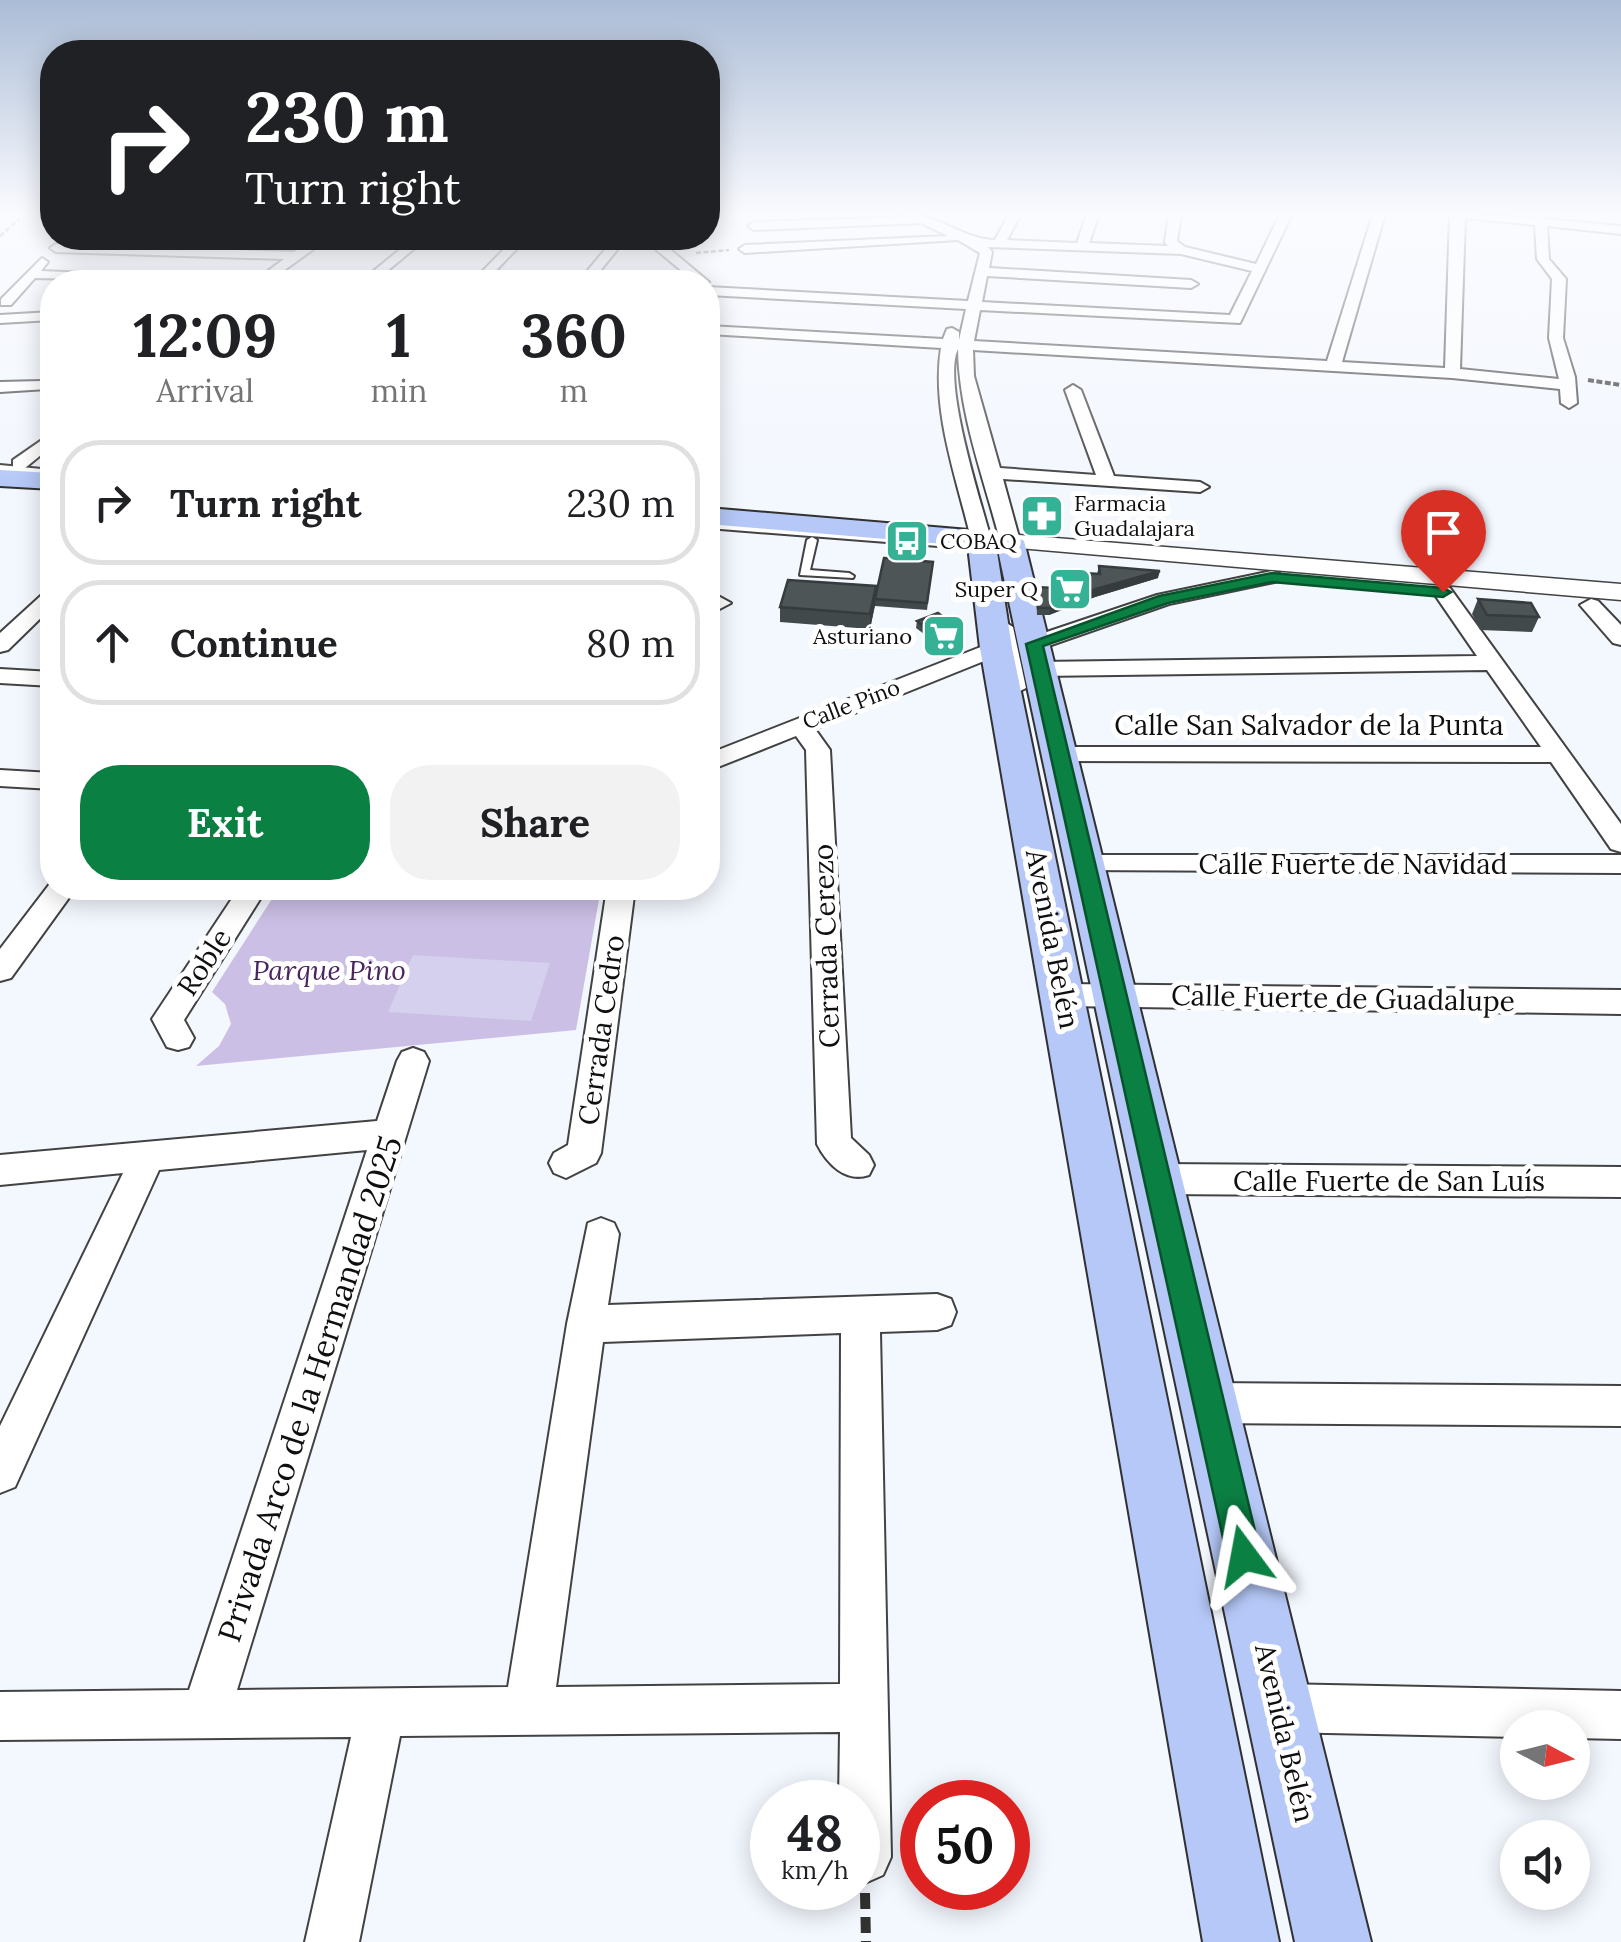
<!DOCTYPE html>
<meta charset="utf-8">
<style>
:root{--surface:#fff;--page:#f2f2f2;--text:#202124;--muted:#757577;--line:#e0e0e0;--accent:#0b8043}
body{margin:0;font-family:Lora,serif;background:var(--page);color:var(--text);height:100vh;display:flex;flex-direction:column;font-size:38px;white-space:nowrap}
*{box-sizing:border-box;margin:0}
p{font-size:32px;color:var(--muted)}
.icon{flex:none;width:55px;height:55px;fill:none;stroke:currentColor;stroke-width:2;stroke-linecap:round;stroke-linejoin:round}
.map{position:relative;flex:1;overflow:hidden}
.side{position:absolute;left:40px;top:270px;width:680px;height:630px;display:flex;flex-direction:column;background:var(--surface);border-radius:40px;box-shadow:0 5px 25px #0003}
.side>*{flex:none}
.top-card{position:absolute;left:40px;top:40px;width:680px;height:210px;border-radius:40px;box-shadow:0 5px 25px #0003;background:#202124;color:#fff;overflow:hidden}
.needle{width:65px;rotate:97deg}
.controls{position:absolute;left:1500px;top:1710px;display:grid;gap:20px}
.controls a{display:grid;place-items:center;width:90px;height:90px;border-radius:50%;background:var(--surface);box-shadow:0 5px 25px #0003;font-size:50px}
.speed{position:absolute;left:750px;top:1780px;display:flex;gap:20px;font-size:50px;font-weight:700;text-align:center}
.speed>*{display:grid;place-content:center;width:130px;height:130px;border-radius:50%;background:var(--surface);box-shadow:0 5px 25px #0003;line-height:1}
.speed small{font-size:25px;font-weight:400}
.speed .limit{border:15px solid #d22;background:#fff;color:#111}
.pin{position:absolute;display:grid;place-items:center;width:85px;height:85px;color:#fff;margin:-102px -42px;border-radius:50% 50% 50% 0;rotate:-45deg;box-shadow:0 0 10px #0007}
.pin .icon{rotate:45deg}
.me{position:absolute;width:110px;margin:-55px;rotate:347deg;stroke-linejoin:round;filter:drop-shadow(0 0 8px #0008)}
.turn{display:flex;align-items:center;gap:35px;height:210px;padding:0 40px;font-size:45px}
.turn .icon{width:130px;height:130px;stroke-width:2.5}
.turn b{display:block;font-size:70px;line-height:85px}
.eta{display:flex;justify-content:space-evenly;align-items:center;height:170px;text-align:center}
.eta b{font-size:60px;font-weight:800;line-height:70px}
.cta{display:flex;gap:20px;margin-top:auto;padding:20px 40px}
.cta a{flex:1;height:115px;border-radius:40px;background:var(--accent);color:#fff;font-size:40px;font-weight:800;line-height:115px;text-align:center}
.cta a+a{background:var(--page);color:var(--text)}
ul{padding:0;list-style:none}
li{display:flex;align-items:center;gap:30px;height:125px;margin:0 20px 15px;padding:0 20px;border:5px solid var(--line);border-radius:40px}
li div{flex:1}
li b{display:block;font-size:38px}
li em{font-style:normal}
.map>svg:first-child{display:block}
.green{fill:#cbbfe5}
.pitch{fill:#d5d0ee}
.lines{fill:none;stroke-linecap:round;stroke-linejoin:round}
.service-casing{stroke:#424242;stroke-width:4}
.minor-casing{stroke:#424242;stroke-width:4}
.tertiary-casing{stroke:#424242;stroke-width:3}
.secondary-casing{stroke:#313131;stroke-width:4}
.path-far2{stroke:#313131;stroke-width:2.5;stroke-dasharray:5 2.5;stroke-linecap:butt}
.path-far1{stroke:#313131;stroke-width:4;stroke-dasharray:6 2.5;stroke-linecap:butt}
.path{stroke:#313131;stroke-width:10;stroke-dasharray:16 8;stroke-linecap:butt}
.service{fill:#fff;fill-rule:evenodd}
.minor{fill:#fff;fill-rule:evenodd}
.tertiary{fill:#fff;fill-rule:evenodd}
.secondary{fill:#b5c8f7;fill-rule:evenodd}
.wall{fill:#42494b}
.shaded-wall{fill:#363c3d}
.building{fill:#4d5557;stroke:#363c3d;stroke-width:2.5}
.route{fill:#0b8043;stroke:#07532c;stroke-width:2.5}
.labels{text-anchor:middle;stroke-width:10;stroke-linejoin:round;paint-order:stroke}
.far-poi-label{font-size:22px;fill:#0f0f0f;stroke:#fff;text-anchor:start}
.far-street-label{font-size:22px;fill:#0f0f0f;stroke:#fff}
.street-label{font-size:28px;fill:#0f0f0f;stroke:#fff}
.park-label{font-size:28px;font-style:italic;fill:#4a2661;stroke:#fff}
.near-street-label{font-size:32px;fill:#0f0f0f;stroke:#fff}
</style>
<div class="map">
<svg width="1621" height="1942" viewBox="0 0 1621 1942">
<rect width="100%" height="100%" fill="#f3f7fe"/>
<polygon class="green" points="279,888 601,888 576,1030 196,1066 219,1046 231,1024 225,1004 212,992"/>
<polygon class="pitch" points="413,955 550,963 531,1021 388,1012"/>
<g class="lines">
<g class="service-casing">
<g id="service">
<polygon points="0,465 52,470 52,476 0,471"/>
<polygon points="708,522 938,540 943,543 938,546 708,528"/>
<polygon points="812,537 817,540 810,570 849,573 854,576 853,578 800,575 807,540"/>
<polygon points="1008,624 1013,627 1026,688 1020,691 1014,688 1003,627"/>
</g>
</g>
<g class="minor-casing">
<g id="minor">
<path d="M904,214C936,213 962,239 995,240L1009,214H1021L1007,240L1077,243L1087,214H1099L1089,243L1168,246L1165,242L1169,214H1181L1177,241L1185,247L1256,264L1280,214H1292L1240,323L980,310L974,341L1327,361L1373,214H1385L1342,362L1445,368L1450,214L1534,218V214H1546V219L1621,226V234L1547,226L1549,259L1566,279L1563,338L1575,377L1577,403L1569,408L1561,403L1560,389L1452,378L973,350L974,376L1000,468L1096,475L1065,390L1073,385L1081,390L1114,476L1200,482L1209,487L1200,492L1003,479L1020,541L1010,547L1000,541C984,478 959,415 958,349C942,381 980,499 991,539L981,545L971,539C957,479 931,411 941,348L708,334V326L943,339L947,329L952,328L959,332V340L966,309L708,295V287L968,301L980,253L958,240L745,253L739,249L745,245L948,236L921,223L754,230L748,226L754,222L907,217ZM1465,218L1535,225L1537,259L1552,279L1549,338L1559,379L1460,369ZM988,247L1181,254L1252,271L1230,315L982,302L987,276L1191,288L1198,284L1191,280L989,268L992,252Z"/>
<polygon points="316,238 329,238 268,282 253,282 284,259 56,252 50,248 56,244 294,252"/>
<polygon points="414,238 427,238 374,282 360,282"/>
<polygon points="515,238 527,238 485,282 472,282"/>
<polygon points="556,238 660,241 709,282 695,282 653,247 621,245 591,282 578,282 609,245"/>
<polygon points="42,258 48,262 41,271 213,278 220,282 35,278 11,305 1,305 1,299"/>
<polygon points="52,312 52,320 0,323 0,315"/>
<polygon points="41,381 47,383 47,389 0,392 0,382"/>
<polygon points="52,433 52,446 25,468 13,468 13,460"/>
<polygon points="1272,571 1279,573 1279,581 1169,604 1034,651 1023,644 1026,639 1157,595"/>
<polygon points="1443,586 1450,588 1621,824 1621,852 1611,849 1551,762 1059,761 1047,754 1059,747 1541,747 1487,670 1040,676 1029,669 1040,662 1477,656 1433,592"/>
<polygon points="52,590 52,607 8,650 0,652 0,633 45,592"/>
<polygon points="720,597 731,603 708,615 708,601"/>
<polygon points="1591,599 1598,601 1621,625 1621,645 1613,643 1580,605"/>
<path d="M996,641L1004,643L1007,648L1004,653L815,729L830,750L851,1138L869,1155L874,1165L869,1175C846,1183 827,1164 817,1144L806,750L796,736L708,771V754Z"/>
<polygon points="0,669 52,672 52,686 0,683"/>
<polygon points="0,770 52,773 52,789 0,786"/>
<polygon points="1085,855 1621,855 1621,873 1075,870 1071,864 1075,858"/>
<polygon points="52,881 52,888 76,888 11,978 0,981 0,949"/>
<polygon points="239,888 267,888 184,1020 194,1038 189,1047 178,1050 167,1047 152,1019"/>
<polygon points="607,888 635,888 601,1153 596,1163 566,1178 554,1173 549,1163 554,1153 568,1145"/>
<polygon points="1065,984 1621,990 1621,1014 1065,1006 1054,1003 1050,995 1054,987"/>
<path d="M413,1048L424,1052L429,1061L237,1690L508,1687L567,1324L588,1223L601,1218L614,1223L619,1234L608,1305L937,1294L951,1299L956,1312L951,1325L937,1330L880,1332L891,1857L883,1875L865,1883L858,1880V1802H839L840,1732L400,1736L359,1942H305L351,1737L0,1740V1692L189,1690L367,1150L159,1170L15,1487L0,1493V1426L123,1173L0,1185V1155L377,1121L397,1061L402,1052ZM841,1333L840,1684L556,1687L603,1342Z"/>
<polygon points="1157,1164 1621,1167 1621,1197 1157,1194 1145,1190 1139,1179 1145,1168"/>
<polygon points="1208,1383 1621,1386 1621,1426 1208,1423 1194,1417 1188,1403 1194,1389"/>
<polygon points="1279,1684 1621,1691 1621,1739 1572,1738 1572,1728 1518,1728 1518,1737 1279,1732 1262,1725 1255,1708 1262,1691"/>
</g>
</g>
<g class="tertiary-casing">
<polygon id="tertiary" points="981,532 1621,584 1621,600 972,544 969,539"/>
</g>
<g class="secondary-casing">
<g id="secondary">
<polygon points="0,470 52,473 52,489 0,486"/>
<polygon points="708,508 981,531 995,539 1012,648 1279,1942 1203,1942 980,648 968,546 708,524"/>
<polygon points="1010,533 1024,541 1371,1942 1295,1942 996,541"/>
</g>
</g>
<g class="path-far2">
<polyline points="0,236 23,216 33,214"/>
<polyline points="696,253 729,250"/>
</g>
<polyline class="path-far1" points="1588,380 1621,385"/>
<polyline class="path" points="865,1893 866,1942"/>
<use href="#service" class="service"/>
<use href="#minor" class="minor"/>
<use href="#tertiary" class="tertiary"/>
<use href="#secondary" class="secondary"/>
</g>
<g class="wall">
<polygon points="933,562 927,610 875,606 875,605 870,629 780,622 780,607 876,595"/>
<polygon points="1099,566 1158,578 1095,597 1049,615 1037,615 1036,587 1051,588 1051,579 1097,574"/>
<polygon points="1478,599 1539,617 1532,632 1480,630 1472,614"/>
<polygon points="917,621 959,629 958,636 940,646 916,628"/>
</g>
<g class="shaded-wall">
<polygon points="1160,571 1158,578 1095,597 1049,615 1051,608 1096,589"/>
<polygon points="876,586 875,605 870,629 870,614"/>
<polygon points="959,629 958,636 940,646 941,639"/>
</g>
<g class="building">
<polygon points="884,558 933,562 927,603 875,599"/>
<polygon points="1099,566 1160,571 1096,589 1051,608 1038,608 1036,587 1055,588 1051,579 1066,572 1100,574"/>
<polygon points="788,580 876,586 870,614 780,607"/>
<polygon points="1478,599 1531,603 1539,617 1487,615"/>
<polygon points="938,613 959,629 941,639 917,621"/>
</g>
<linearGradient id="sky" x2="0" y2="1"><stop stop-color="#abbcd6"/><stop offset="0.44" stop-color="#fafbff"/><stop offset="1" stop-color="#fafbff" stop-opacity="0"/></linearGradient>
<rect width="1621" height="486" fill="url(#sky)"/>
<polygon class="route" points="1272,573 1443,588 1451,592 1443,597 1272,582 1168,603 1043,646 1261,1556 1256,1567 1244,1572 1232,1567 1227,1556 1026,644 1159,596"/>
<defs>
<g id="pharmacy-square" transform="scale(2.25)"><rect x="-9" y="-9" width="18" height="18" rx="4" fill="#35b296" stroke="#fff"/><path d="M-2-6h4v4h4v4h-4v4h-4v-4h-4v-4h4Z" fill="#fff"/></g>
<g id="bus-square" transform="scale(2.25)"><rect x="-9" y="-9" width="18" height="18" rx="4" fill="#35b296" stroke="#fff"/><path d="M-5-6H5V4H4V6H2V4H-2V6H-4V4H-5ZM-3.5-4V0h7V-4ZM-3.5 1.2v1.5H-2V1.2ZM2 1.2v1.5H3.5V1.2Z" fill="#fff"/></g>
<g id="supermarket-square" transform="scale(2.25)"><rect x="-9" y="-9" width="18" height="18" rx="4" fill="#35b296" stroke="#fff"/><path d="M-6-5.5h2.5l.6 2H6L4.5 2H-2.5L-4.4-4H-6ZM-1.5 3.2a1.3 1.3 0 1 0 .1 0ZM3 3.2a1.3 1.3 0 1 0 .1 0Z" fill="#fff"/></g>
</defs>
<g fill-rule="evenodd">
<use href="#pharmacy-square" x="1042" y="516"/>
<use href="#bus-square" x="907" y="541"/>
<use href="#supermarket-square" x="1070" y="589"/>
<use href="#supermarket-square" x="944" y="636"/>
</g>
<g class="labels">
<g class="far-poi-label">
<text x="1074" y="511">Farmacia<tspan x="1074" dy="25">Guadalajara</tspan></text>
<text x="940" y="549">COBAQ</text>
<text x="1038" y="597" text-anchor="end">Super Q</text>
<text x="912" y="644" text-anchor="end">Asturiano</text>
</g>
<g class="far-street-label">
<text transform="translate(851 704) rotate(-21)" y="8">Calle Pino</text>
</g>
<g class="street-label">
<text x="1309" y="735">Calle San Salvador de la Punta</text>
<text x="1353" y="874">Calle Fuerte de Navidad</text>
<text transform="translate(1053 939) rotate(79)" y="10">Avenida Belén</text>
<text transform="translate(826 946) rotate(-92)" y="10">Cerrada Cerezo</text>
<text transform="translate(204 962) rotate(-57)" y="10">Roble</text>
<text transform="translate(1343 998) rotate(1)" y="10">Calle Fuerte de Guadalupe</text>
<text transform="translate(601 1030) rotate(-82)" y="10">Cerrada Cedro</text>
<text x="1389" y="1191">Calle Fuerte de San Luís</text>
<text transform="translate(1285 1733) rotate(77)" y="10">Avenida Belén</text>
</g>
<g class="park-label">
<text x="329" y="980">Parque Pino</text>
</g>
<g class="near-street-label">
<text transform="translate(310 1389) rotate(-72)" y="11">Privada Arco de la Hermandad 2025</text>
</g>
</g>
</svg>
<div class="controls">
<a><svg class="needle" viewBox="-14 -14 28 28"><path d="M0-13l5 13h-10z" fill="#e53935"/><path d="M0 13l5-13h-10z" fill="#757577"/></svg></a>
<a><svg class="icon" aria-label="sound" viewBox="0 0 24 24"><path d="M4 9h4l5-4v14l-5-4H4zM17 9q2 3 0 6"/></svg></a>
</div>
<div class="speed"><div>48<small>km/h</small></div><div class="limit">50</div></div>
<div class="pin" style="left:1443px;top:592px;background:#d93025"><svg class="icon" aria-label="arrive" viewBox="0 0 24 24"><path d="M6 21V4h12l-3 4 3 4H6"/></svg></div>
<svg class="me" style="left:1244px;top:1556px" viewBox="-20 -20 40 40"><path d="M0-17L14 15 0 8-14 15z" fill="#0b8043" stroke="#fff" stroke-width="4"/></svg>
<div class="top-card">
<div class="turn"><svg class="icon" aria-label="right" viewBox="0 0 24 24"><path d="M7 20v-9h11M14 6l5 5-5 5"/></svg><div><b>230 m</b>Turn right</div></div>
</div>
<section class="side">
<div class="eta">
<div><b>12:09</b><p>Arrival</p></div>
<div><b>1</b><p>min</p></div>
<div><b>360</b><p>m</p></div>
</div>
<ul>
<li><svg class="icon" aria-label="right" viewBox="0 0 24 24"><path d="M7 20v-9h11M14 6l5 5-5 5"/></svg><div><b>Turn right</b></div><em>230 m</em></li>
<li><svg class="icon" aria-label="ahead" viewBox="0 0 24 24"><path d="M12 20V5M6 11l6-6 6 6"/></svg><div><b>Continue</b></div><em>80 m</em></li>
</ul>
<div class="cta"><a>Exit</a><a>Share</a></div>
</section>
</div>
